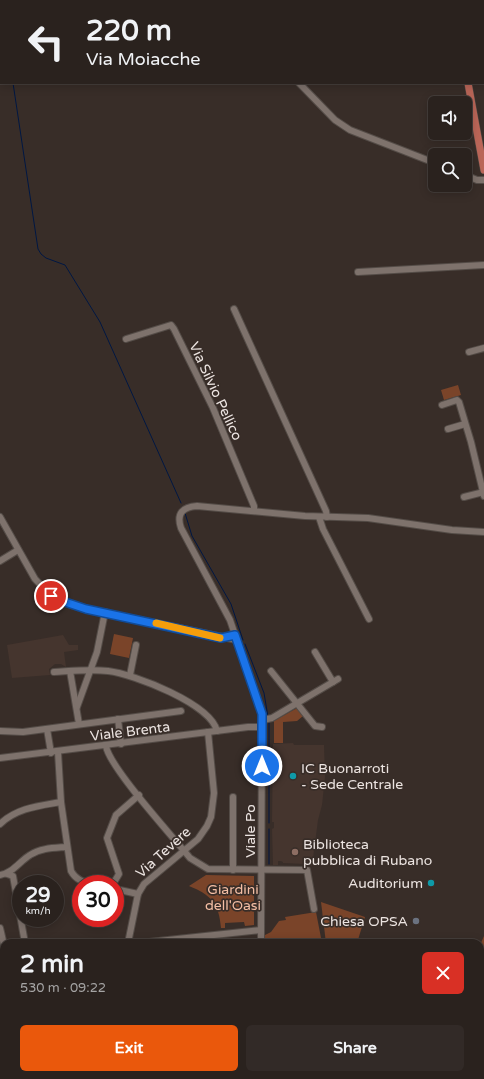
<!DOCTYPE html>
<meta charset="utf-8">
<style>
:root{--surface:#2a221e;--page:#322a27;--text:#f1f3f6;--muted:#a5a4a4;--line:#463f3c;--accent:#ea580c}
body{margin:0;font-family:"Varela Round",sans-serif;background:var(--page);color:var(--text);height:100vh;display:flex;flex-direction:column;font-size:15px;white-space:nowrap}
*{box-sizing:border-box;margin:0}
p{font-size:13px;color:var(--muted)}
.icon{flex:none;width:22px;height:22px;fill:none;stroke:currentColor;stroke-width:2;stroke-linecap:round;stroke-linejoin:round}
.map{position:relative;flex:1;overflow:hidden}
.drawer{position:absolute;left:0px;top:939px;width:484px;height:140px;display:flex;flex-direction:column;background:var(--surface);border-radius:12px 12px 0 0;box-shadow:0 2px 10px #0003,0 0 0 1px var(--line)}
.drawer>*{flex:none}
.hud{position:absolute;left:0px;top:0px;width:484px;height:84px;box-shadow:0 2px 10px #0003,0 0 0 1px var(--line);background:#2a221e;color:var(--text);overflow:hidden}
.controls{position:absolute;left:428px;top:96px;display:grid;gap:8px}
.controls a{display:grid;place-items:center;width:44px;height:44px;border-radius:6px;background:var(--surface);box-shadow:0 2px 10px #0003,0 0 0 1px var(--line);font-size:20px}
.speed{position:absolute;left:12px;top:875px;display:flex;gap:8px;font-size:20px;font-weight:700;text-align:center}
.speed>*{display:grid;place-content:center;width:52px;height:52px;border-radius:50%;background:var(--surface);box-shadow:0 2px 10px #0003,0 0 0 1px var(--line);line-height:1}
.speed small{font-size:10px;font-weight:400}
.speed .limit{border:6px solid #d22;background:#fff;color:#111}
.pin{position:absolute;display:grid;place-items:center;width:34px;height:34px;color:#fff;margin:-17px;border:2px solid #fff;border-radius:50%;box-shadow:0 1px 4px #0007}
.me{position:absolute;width:44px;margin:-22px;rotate:0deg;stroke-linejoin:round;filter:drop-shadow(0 0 3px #0008)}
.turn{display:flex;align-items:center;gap:14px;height:84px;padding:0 20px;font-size:18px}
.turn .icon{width:52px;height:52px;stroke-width:2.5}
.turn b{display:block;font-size:28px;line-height:34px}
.round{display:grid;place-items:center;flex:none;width:42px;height:42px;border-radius:6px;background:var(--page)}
.headline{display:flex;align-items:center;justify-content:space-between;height:68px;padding:0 20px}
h1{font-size:24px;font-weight:700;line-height:30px}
.action{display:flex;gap:8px;margin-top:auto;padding:8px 20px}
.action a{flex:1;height:46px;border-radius:6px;background:var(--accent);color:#fff;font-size:16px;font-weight:700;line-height:46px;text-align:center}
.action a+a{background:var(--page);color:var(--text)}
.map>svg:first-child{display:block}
.built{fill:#45352e}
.green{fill:#7a4429}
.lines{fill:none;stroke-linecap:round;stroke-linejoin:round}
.stream{stroke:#001743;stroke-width:1}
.minor-casing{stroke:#544c47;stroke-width:8}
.major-casing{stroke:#544c47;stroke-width:8}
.minor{stroke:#7e726c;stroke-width:6}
.major{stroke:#bb6658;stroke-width:7}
.route-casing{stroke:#114b97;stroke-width:10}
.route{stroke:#1a73e8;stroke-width:7}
.slow{stroke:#f59e0b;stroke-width:7}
.culture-dot{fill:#0f9aa8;stroke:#382d28;stroke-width:1.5}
.education-dot{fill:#8d6e63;stroke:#382d28;stroke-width:1.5}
.worship-dot{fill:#6b7280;stroke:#382d28;stroke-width:1.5}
.labels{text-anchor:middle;stroke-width:3.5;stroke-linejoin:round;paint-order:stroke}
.street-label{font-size:14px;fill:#ece4e1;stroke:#382d28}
.poi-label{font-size:14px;fill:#ece4e1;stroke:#382d28;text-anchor:start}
.park-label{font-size:14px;fill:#f4bea4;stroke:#382d28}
</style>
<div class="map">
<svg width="484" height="1079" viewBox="0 0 484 1079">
<rect width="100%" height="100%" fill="#382d28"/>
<g class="built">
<polygon points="63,635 69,645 78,645 78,650 64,652 66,667 61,664 55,664 49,669 50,675 12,678 7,645"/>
<polygon points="293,743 294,745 324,745 325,777 322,805 318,820 312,866 305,866 305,864 283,863 283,862 281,861 278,861 278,865 273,865 272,829 274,828 274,822 272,822 273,744"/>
</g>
<g class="green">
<polygon points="458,385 461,395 444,400 441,390"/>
<polygon points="114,634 133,638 129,658 110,654"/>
<polygon points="297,708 303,716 297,721 283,722 283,743 274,743 274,721"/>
<path d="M206,875L254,876V925L245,926L244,922L225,923V928H221C219,903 211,895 189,886Z"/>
<polygon points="321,902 365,917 357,943 326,943"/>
<polygon points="316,912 322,943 265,943 265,935 271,932 279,921 286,920 285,917"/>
<polygon points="484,936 484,993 480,1017 480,945"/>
</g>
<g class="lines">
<g class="stream">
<polyline points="0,3 1,9"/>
<polyline points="13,83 38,249 41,254 46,258 65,265 100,322 181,503"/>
<polyline points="185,513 192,536 231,604 243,640"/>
<polyline points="245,644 264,693 268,717"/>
<polyline points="269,723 269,774"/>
<polyline points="269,780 269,823"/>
<polyline points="269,864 269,829"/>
</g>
<g class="minor-casing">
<g id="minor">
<polyline points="183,0 185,1"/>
<polyline points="299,83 335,120 350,130 435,163"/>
<polyline points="465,175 477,180 484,180"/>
<polyline points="358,272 484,265"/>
<polyline points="234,309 326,511 327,517"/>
<polyline points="126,339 171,325 174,329 213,408 254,506 254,511"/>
<polyline points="469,352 484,348"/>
<polyline points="442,405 457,400 459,402 471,442 484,496"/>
<polyline points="448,429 465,424"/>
<polyline points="464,497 484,492"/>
<polyline points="0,517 35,579 51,596 61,601 86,609 237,640"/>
<polyline points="319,517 323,529 369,619"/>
<polyline points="0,561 18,550"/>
<polyline points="315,652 333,682"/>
<polyline points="70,671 79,724"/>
<polyline points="271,671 315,726 322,727"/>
<path d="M54,672C72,671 90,669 108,671C134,674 211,704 217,731"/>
<polyline points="130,675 136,645"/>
<polyline points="77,707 97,652 105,612"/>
<polyline points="118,719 121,744"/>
<polyline points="263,720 272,718 338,679"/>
<polyline points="47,729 51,753"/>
<polyline points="0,731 23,732 181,711"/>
<path d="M106,746C109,767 174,838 190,858L208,869L307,870L314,909"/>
<path d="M58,752L61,802L71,871C76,880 83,882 93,884"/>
<polyline points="0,758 248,727 262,727"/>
<path d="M0,824C17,808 38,806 61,802"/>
<polyline points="233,870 233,797"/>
<polyline points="7,874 13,876 25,943"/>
<path d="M0,875C13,873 20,861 30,855C41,848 54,848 66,847"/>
<polyline points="113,884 119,874 107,838 116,815 139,795"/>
<polyline points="115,889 138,894"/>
<polyline points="0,928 4,945"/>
<polyline points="128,943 138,894 144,884 198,839 207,826 211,817 214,793 208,732"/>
<polyline points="140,943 261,930"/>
<path d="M261,943L262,714L230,620L181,528C176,513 183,507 197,506L305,516L368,518L452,530L484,532"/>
<polyline points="0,971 4,970"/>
<polyline points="0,1019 4,1018"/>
<polyline points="59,1075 60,1079"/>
<polyline points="140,1075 140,1079"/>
<polyline points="185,1075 185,1079"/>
<polyline points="25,1079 25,1075"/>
<polyline points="104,1079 106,1078 106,1075"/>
<polyline points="348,1079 348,1075"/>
<polyline points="466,1079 466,1075"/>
</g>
</g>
<g class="major-casing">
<g id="major">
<polyline points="452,0 452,1"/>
<polyline points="468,83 484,170"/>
<polyline points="480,1069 484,1069"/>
<polyline points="207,1079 225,1075"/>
</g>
</g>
<use href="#minor" class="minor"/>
<use href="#major" class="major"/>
</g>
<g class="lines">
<g class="route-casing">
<polyline id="route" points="51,596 62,601 86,609 221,638 235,635 262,714 262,766"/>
</g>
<use href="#route" class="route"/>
<polyline class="slow" points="156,623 220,638"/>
</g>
<g class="culture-dot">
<circle cx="293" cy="776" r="4"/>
<circle cx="431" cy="883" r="4"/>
</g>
<circle class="education-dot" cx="295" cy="852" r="4"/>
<circle class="worship-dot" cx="416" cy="921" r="4"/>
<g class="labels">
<g class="street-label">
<text transform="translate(216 391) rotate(65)" y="5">Via Silvio Pellico</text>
<text transform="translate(130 731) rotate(-7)" y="5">Viale Brenta</text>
<text transform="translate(250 831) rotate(-90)" y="5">Viale Po</text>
<text transform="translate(163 852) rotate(-42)" y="5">Via Tevere</text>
</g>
<g class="poi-label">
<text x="301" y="773">IC Buonarroti<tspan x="301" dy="16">- Sede Centrale</tspan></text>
<text x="303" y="849">Biblioteca<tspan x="303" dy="16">pubblica di Rubano</tspan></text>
<text x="423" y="888" text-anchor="end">Auditorium</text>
<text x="408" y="926" text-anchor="end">Chiesa OPSA</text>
</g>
<g class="park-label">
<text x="233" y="894">Giardini<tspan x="233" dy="16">dell'Oasi</tspan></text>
</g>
</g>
</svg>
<div class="controls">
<a><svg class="icon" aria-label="sound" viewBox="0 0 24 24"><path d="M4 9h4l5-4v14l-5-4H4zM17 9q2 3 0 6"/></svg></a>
<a><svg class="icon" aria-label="search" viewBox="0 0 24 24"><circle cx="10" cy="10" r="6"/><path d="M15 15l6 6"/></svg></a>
</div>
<div class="speed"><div>29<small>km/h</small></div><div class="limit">30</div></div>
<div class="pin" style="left:51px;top:596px;background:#d93025"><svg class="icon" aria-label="arrive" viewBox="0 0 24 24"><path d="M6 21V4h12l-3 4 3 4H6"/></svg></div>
<svg class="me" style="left:262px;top:766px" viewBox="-20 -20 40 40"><circle r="17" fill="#1a73e8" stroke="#fff" stroke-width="3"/><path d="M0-11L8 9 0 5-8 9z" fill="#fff"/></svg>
<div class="hud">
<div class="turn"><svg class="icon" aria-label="left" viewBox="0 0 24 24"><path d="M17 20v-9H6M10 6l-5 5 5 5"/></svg><div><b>220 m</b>Via Moiacche</div></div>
</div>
<section class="drawer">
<div class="headline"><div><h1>2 min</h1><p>530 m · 09:22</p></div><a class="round" style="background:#d93025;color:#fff"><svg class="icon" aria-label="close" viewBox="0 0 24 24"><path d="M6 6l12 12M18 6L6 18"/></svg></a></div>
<div class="action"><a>Exit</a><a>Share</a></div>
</section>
</div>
